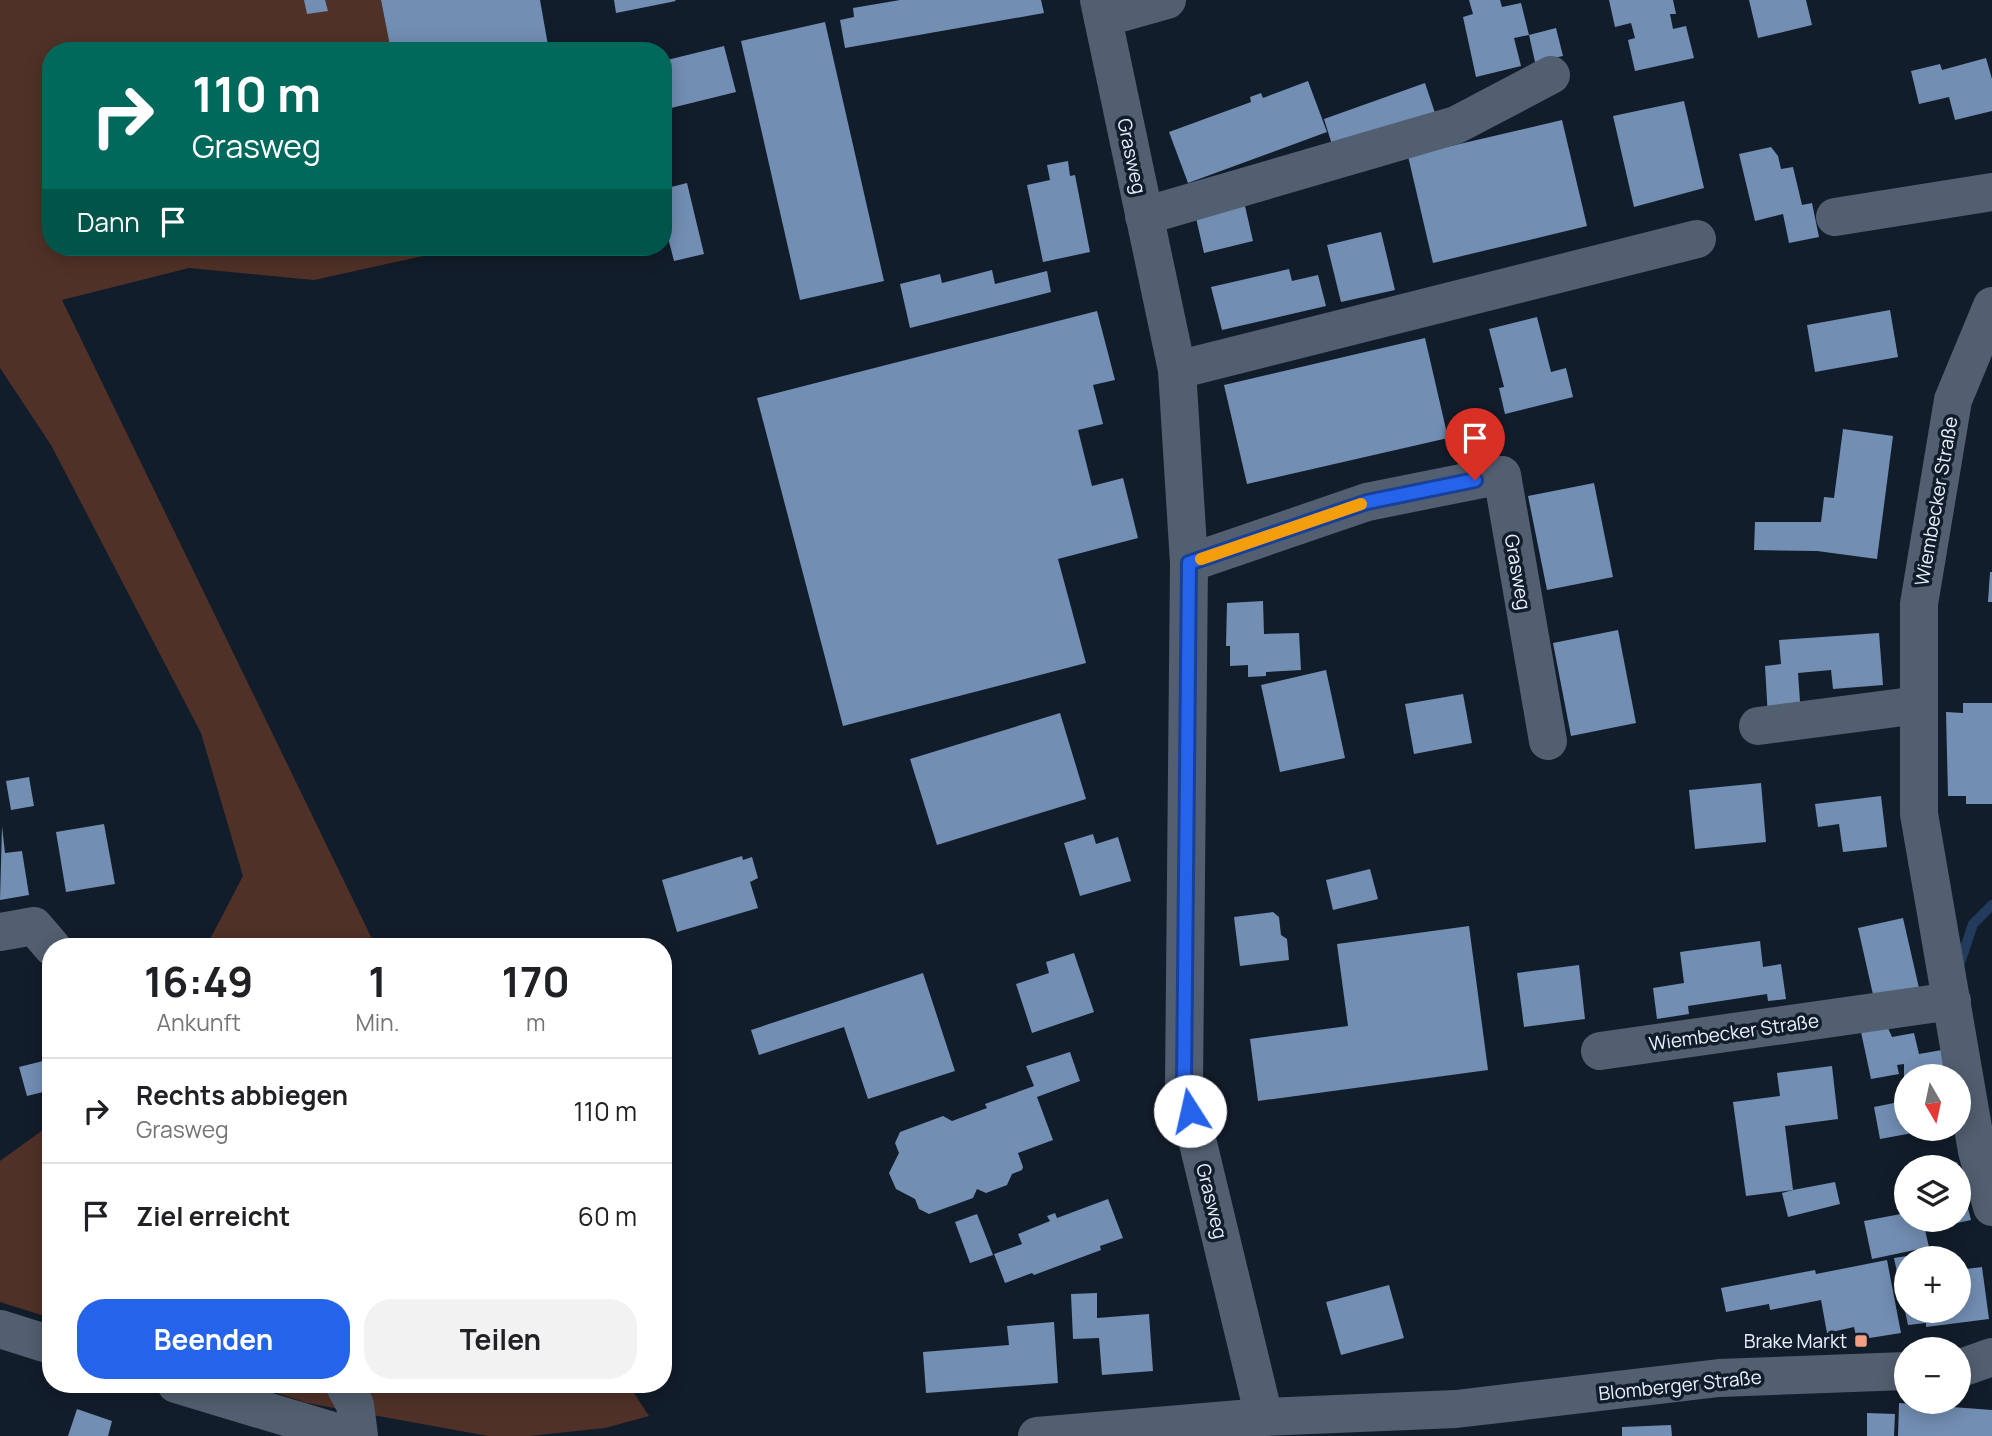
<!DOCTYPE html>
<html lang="de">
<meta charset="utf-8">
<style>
:root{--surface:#fff;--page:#f2f2f2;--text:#202124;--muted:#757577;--line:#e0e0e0;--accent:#2563eb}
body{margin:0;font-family:Manrope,sans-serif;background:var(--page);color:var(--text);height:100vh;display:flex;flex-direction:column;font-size:26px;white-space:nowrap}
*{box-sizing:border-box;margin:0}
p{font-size:23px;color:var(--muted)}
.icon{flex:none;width:38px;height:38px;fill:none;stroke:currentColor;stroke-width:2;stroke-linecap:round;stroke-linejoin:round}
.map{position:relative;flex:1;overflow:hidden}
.details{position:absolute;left:42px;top:938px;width:630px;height:455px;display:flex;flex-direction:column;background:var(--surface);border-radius:28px;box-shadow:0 4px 18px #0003}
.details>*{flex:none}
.hud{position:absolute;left:42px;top:42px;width:630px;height:214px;border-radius:28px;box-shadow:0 4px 18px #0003;background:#00695c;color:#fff;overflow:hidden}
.needle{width:46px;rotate:171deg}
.buttons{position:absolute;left:1894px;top:1064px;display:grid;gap:14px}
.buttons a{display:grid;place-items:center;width:77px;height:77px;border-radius:50%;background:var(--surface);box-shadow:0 4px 18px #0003;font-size:35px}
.pin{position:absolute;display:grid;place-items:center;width:60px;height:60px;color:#fff;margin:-72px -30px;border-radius:50% 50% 50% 0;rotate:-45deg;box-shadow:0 0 7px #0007}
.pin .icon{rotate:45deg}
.me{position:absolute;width:77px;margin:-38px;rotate:350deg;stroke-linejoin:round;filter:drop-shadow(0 0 5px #0008)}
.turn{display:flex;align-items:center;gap:24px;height:147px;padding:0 35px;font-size:32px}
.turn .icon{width:91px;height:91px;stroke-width:2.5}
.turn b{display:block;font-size:49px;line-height:60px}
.then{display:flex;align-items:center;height:66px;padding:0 35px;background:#0003;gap:14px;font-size:26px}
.eta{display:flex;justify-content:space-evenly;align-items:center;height:119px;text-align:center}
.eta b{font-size:42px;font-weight:700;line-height:49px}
.action{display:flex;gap:14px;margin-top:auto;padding:14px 35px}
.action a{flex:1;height:80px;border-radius:28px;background:var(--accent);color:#fff;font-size:28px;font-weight:700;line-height:80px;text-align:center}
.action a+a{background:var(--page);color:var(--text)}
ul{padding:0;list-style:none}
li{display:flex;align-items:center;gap:21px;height:105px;padding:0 35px;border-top:2px solid var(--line)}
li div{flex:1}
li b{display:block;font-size:26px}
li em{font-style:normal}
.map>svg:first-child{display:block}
.green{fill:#503127}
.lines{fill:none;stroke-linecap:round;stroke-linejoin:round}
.stream{stroke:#233b5c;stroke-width:10}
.building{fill:#728eb3}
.minor{stroke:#525f70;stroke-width:38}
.route-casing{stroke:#184099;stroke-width:18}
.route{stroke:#2563eb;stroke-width:12}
.slow{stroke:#f59e0b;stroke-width:12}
.poi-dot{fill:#f39f83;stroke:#121d2b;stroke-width:2.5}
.labels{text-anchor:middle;stroke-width:7;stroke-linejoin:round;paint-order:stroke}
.street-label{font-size:19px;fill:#eaf1fc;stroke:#121d2b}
.poi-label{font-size:19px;fill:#eaf1fc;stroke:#121d2b;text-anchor:end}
</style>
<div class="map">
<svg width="1992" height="1436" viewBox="0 0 1992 1436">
<rect width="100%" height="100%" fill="#121d2b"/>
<g class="green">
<polygon points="0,0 381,0 391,51 51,51 51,247 431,247 432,254 314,280 189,268 62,300 376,947 206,947 243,876 201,733 51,445 0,368"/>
<polygon points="51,1124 51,1318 0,1302 0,1161"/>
<polygon points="250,1384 628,1384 649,1416 605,1428 529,1436 488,1436 307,1403"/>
</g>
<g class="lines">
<polyline class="stream" points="1959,966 1973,924 1992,905"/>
</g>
<g class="building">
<polygon points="304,0 325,0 328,11 307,14"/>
<polygon points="381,0 540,0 549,51 391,51"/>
<polygon points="614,0 675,0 676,1 616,13"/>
<polygon points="900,0 1041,0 1044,13 845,48 840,20 854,17 853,8"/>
<polygon points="1469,0 1500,0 1502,7 1521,3 1529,35 1514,38 1521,66 1476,77 1463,17 1473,14"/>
<polygon points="1609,0 1673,0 1676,14 1670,14 1673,29 1686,26 1694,58 1635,71 1628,40 1635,38 1631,23 1615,27"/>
<polygon points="1749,0 1806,0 1812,25 1758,38"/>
<polygon points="825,22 884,281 800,300 741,41"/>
<polygon points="1556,28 1563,56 1535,62 1529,35"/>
<polygon points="724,46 736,92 663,110 663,61"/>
<polygon points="1986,58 1992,79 1992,111 1955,120 1949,97 1919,104 1911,71 1940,64 1942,70"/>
<polygon points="1308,81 1327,132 1188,183 1169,132 1251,102 1250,97 1261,93 1263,98"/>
<polygon points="1425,83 1435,113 1334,151 1324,119"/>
<polygon points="1684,101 1704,188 1634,207 1613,116"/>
<polygon points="1562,120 1587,226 1433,263 1408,156"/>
<polygon points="1771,147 1778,156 1781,169 1793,167 1802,205 1812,203 1819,237 1789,243 1783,214 1755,221 1739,154"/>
<polygon points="1068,161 1070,176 1075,175 1090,252 1043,262 1027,185 1050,180 1047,165"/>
<polygon points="687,183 704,254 674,261 663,218 663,189"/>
<polygon points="1245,206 1253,241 1204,253 1196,218"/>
<polygon points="1381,232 1395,290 1341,302 1327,245"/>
<polygon points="1289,269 1292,281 1318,275 1326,306 1222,330 1211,287"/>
<polygon points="992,270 995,284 1047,271 1051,292 910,328 900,284 940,274 942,283"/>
<polygon points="1890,310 1898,357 1815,372 1807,325"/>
<polygon points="1097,311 1115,380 1093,385 1103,424 1078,430 1092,486 1123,478 1138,538 1058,559 1086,663 843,726 757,398"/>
<polygon points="1537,317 1551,372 1566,368 1573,397 1505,414 1499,388 1504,387 1489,329"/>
<polygon points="1425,338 1448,438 1247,484 1224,385"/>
<polygon points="1843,429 1893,436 1877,559 1817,551 1754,550 1755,522 1821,522 1824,497 1834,498"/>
<polygon points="1594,483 1613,577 1547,590 1528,496"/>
<polygon points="1990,572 1992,572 1992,602 1988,602"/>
<polygon points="1263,601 1264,634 1299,633 1301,670 1266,672 1266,676 1248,677 1248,665 1230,666 1230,646 1226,646 1227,603"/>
<polygon points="1618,630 1636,723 1571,736 1553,643"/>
<polygon points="1879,633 1883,685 1833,689 1831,670 1798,673 1801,716 1768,718 1765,666 1781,664 1779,640"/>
<polygon points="1326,670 1345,758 1280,772 1261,685"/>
<polygon points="1463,694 1472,743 1414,754 1405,704"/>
<polygon points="1963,703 1992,703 1992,804 1966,804 1966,796 1948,796 1946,712 1963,713"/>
<polygon points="1060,713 1086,799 937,845 910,759"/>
<polygon points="29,777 34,806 11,810 6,781"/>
<polygon points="1761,783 1766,842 1695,849 1689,790"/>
<polygon points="1881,796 1887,847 1843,852 1839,824 1818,827 1815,804"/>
<polygon points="104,824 115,884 66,892 56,832"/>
<polygon points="2,826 5,853 22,851 29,895 0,900"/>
<polygon points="1093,834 1096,844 1118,837 1131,881 1080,896 1064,843"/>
<polygon points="742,856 743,860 752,857 758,878 750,882 758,908 677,932 662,880"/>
<polygon points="1370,869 1378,899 1333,910 1326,880"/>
<polygon points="1273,912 1279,917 1281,935 1287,939 1289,960 1240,966 1234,917"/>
<polygon points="1903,918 1919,988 1874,999 1858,928"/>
<polygon points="1469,926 1488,1070 1258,1101 1250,1039 1348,1026 1337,944"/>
<polygon points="1760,941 1763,967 1781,964 1786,999 1768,1001 1767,994 1688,1006 1689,1014 1657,1019 1653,988 1684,983 1680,952"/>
<polygon points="1074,953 1094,1012 1032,1033 1016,984 1049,973 1046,962"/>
<polygon points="1579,965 1585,1019 1524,1027 1517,973"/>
<polygon points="923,973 955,1071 868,1099 844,1027 759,1055 751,1030"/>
<polygon points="1888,1028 1892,1037 1914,1033 1919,1054 1942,1050 1945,1069 1940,1070 1941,1076 1906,1076 1904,1081 1904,1064 1897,1065 1899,1074 1871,1079 1861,1032"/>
<polygon points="1070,1052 1080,1081 1037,1097 1053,1140 1018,1153 1023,1167 1022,1170 1012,1174 1007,1185 986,1193 977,1189 973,1198 929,1214 919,1209 915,1199 896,1189 889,1173 899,1153 895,1143 900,1132 943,1116 952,1121 987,1108 985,1104 1034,1086 1026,1066"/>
<polygon points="51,1059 51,1090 27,1096 19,1067"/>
<polygon points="1832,1066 1838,1119 1785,1126 1793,1190 1835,1182 1840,1204 1788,1217 1782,1193 1793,1190 1746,1196 1733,1102 1780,1096 1777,1073"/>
<polygon points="1904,1101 1906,1129 1929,1130 1880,1139 1874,1107"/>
<polygon points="1957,1162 1959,1167 1940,1167 1939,1166"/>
<polygon points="1958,1170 1971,1220 1925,1230 1929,1247 1872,1259 1864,1221 1906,1213 1906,1220 1958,1220"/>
<polygon points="1108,1199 1123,1238 1100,1246 1101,1250 1034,1275 1032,1273 1005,1283 994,1254 1022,1244 1018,1234 1050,1221 1047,1216 1055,1213 1057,1218"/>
<polygon points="977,1214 993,1255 970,1263 955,1222"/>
<polygon points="1940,1251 1941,1258 1906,1258 1905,1310 1894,1258"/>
<polygon points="1887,1260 1901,1333 1857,1340 1854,1327 1827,1333 1821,1300 1770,1310 1769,1304 1726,1312 1721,1288 1815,1270 1816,1274"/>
<polygon points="1982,1267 1989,1319 1926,1327 1926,1323 1908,1325 1905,1311 1958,1311 1958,1270"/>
<polygon points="1389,1285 1404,1338 1341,1355 1326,1302"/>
<polygon points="1097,1293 1097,1318 1149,1314 1153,1371 1102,1375 1099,1338 1073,1339 1071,1294"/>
<polygon points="1054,1322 1058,1383 926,1393 923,1352 1009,1345 1007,1326"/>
<polygon points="1899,1403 1992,1410 1992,1436 1898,1436"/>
<polygon points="77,1409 112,1421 108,1436 68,1436"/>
<polygon points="1867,1413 1895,1414 1894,1436 1867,1436"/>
<polygon points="1671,1425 1672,1436 1622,1436 1622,1427"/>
</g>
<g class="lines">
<g class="minor">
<polyline points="1099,0 1177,370 1189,563 1184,1085 1264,1417"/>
<polyline points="1103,18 1167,0"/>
<polyline points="1144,216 1456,125 1551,75"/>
<polyline points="1835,217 1992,192"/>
<polyline points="1992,306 1953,400 1919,604 1919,814 1977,1151 1992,1207"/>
<polyline points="1177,370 1697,239"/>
<polyline points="1189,563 1367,502 1502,475 1548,741"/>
<polyline points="1758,726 1919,705"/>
<polyline points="0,932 34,926 52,947"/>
<polyline points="1600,1051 1952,1001"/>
<polyline points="0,1329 51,1345"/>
<polyline points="1958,1369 1992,1357"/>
<polyline points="176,1384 349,1436"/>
<polyline points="344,1384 355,1405 359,1436"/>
<polyline points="1037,1436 1264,1417 1456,1409 1719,1378 1906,1371"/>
</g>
</g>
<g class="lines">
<g class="route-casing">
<polyline id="route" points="1190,1111 1184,1085 1189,563 1367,502 1475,480"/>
</g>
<use href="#route" class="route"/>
<polyline class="slow" points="1201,559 1361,504"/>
</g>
<rect class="poi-dot" x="1854" y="1334" width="14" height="14" rx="3.5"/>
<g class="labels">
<g class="street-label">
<text transform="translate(1132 156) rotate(78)" y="7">Grasweg</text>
<text transform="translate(1936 501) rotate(-80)" y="7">Wiembecker Straße</text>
<text transform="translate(1518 572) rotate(80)" y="7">Grasweg</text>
<text transform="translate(1734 1032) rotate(-8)" y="7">Wiembecker Straße</text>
<text transform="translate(1212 1201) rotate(76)" y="7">Grasweg</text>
<text transform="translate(1680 1385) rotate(-6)" y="7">Blomberger Straße</text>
</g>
<g class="poi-label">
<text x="1847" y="1348">Brake Markt</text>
</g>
</g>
</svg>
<div class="buttons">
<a><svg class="needle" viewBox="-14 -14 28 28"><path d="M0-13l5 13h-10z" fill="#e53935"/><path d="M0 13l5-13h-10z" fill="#757577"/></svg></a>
<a><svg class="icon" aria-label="layers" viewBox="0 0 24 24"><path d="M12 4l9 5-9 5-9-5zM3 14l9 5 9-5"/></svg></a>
<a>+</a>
<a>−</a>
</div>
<div class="pin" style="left:1475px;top:480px;background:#d93025"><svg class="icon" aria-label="arrive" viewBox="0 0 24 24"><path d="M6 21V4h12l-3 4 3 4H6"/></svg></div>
<svg class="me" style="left:1190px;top:1111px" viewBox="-20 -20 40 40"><circle r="19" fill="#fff"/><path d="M0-13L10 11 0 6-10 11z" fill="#2563eb"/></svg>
<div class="hud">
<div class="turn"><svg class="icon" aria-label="right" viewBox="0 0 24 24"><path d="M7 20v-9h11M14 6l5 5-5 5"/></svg><div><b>110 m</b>Grasweg</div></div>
<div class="then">Dann<svg class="icon" aria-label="arrive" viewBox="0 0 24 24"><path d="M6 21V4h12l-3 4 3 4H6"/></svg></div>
</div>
<section class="details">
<div class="eta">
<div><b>16:49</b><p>Ankunft</p></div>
<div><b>1</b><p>Min.</p></div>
<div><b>170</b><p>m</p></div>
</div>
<ul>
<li><svg class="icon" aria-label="right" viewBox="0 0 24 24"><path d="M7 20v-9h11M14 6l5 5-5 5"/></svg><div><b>Rechts abbiegen</b><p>Grasweg</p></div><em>110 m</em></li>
<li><svg class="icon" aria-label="arrive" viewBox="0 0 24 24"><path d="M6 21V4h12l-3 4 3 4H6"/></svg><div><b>Ziel erreicht</b></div><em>60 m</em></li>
</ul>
<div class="action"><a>Beenden</a><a>Teilen</a></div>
</section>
</div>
